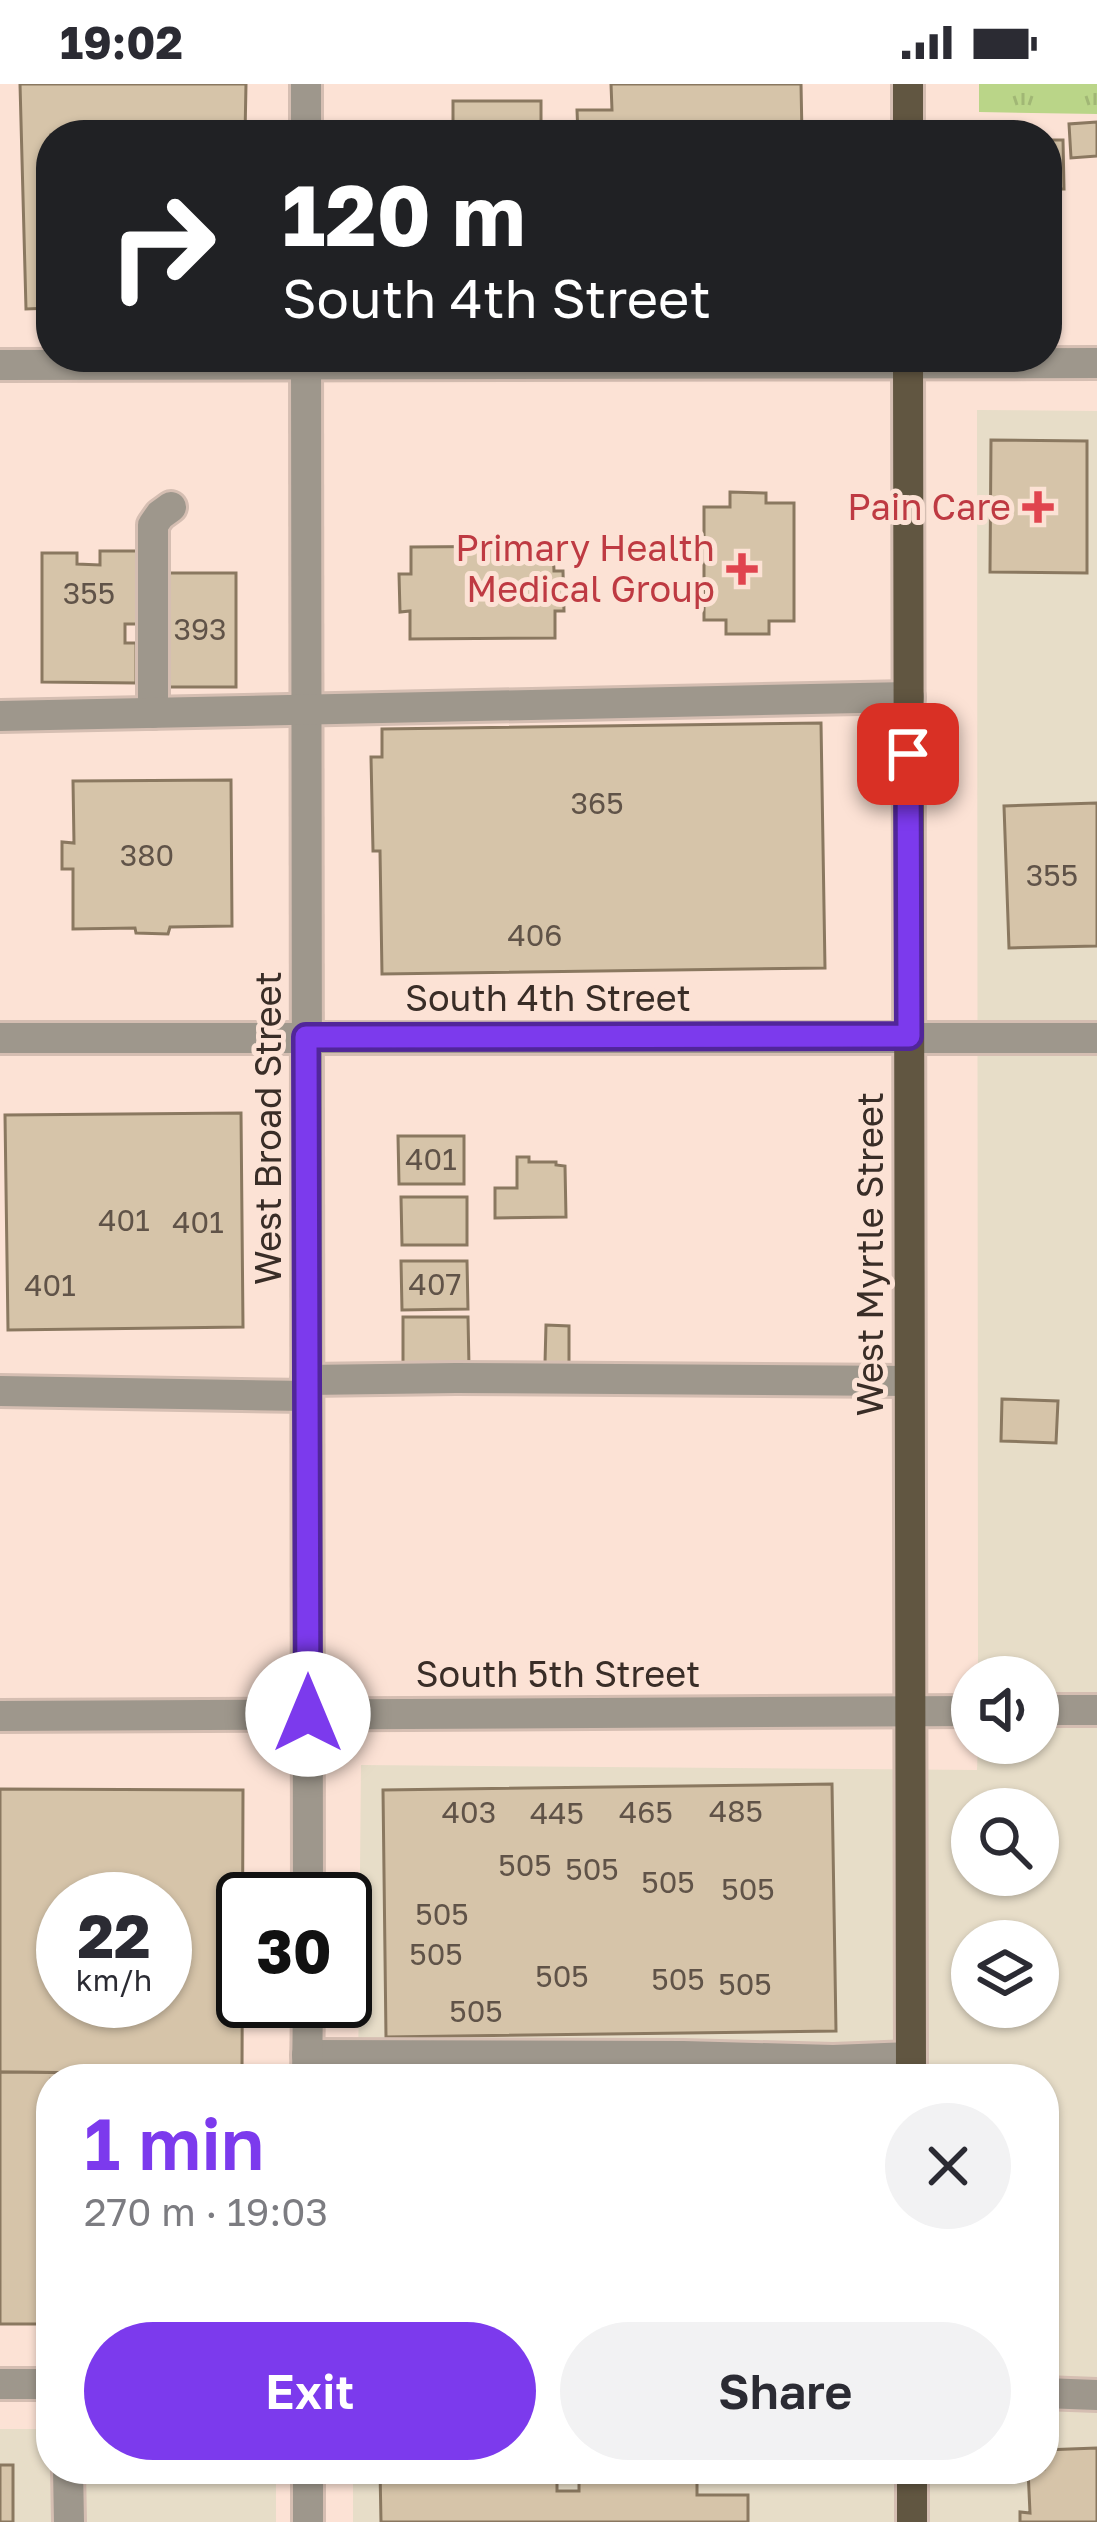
<!DOCTYPE html>
<meta charset="utf-8">
<style>
:root{--surface:#fff;--page:#f2f2f3;--text:#2b2b33;--muted:#7c7c81;--accent:#7c3aed}
body{margin:0;font-family:"Golos Text",sans-serif;background:var(--page);color:var(--text);height:100vh;display:flex;flex-direction:column;font-size:45px;white-space:nowrap}
*{box-sizing:border-box;margin:0}
p{font-size:39px;color:var(--muted)}
.icon{flex:none;width:66px;height:66px;fill:none;stroke:currentColor;stroke-width:2;stroke-linecap:round;stroke-linejoin:round}
.map{position:relative;flex:1;overflow:hidden}
.side{position:absolute;left:36px;top:1980px;width:1023px;height:420px;display:flex;flex-direction:column;background:var(--surface);border-radius:48px;box-shadow:0 3px 9px #0004}
.side>*{flex:none}
.top-card{position:absolute;left:36px;top:36px;width:1026px;height:252px;border-radius:48px;box-shadow:0 3px 9px #0004;background:#202124;color:#fff;overflow:hidden}
.buttons{position:absolute;left:951px;top:1572px;display:grid;gap:24px}
.buttons a{display:grid;place-items:center;width:108px;height:108px;border-radius:50%;background:var(--surface);box-shadow:0 3px 9px #0004;font-size:60px}
.speed{position:absolute;left:36px;top:1788px;display:flex;gap:24px;font-size:60px;font-weight:700;text-align:center}
.speed>*{display:grid;place-content:center;width:156px;height:156px;border-radius:50%;background:var(--surface);box-shadow:0 3px 9px #0004;line-height:1}
.speed small{font-size:30px;font-weight:400}
.speed .limit{border:6px solid #111;border-radius:18px;background:#fff;color:#111}
.pin{position:absolute;display:grid;place-items:center;width:102px;height:102px;color:#fff;margin:-51px;border-radius:24px;box-shadow:0 6px 18px #0006}
.me{position:absolute;width:132px;margin:-66px;rotate:0deg;stroke-linejoin:round;filter:drop-shadow(0 0 9px #0008)}
.turn{display:flex;align-items:center;gap:42px;height:252px;padding:0 48px;font-size:54px}
.turn .icon{width:156px;height:156px;stroke-width:2.5}
.turn b{display:block;font-size:84px;line-height:102px}
.round{display:grid;place-items:center;flex:none;width:126px;height:126px;border-radius:63px;background:var(--page)}
.head{display:flex;align-items:center;justify-content:space-between;height:204px;padding:0 48px}
h1{font-size:72px;font-weight:600;line-height:90px;color:var(--accent)}
.button{display:flex;gap:24px;margin-top:auto;padding:24px 48px}
.button a{flex:1;height:138px;border-radius:72px;background:var(--accent);color:#fff;font-size:48px;font-weight:600;line-height:138px;text-align:center}
.button a+a{background:var(--page);color:var(--text)}
.status{display:flex;justify-content:space-between;align-items:center;height:84px;padding:0 60px;background:var(--surface);direction:ltr}
.status svg{height:33px;fill:currentColor}
.map>svg:first-child{display:block}
.commercial{fill:#e7ddc8;fill-rule:evenodd}
.park{fill:url(#park-tufts)}
.building{fill:#d6c4a9;stroke:#8a7860;stroke-width:3;fill-rule:evenodd}
.lines{fill:none;stroke-linecap:round;stroke-linejoin:round}
.minor-casing{stroke:#d5beb2;stroke-width:36}
.major-casing{stroke:#d5beb2;stroke-width:36}
.minor{stroke:#9e978c;stroke-width:30}
.major{stroke:#615641;stroke-width:30}
.route-casing{stroke:#51269a;stroke-width:30}
.route{stroke:#7c3aed;stroke-width:21}
.health-dot{fill:#e0444e;stroke:#fce2d5;stroke-width:4.5}
.labels{text-anchor:middle;stroke-width:10;stroke-linejoin:round;paint-order:stroke}
.number-label{font-size:30px;fill:#605348}
.health-label{font-size:36px;fill:#be3a42;stroke:#fce2d5;text-anchor:end}
.street-label{font-size:36px;fill:#392d27;stroke:#fce2d5}
</style>
<div class="status"><b>19:02</b><svg viewBox="0 0 49 12"><path d="M0 12V9h3v3zM5 12V6h3v6zM10 12V3h3v9zM15 12V0h3v12zM26 1h20v11H26zM47 4h2v5h-2z"/></svg></div>
<div class="map">
<svg width="1097" height="2438" viewBox="0 0 1097 2438">
<defs>
<pattern id="park-tufts" width="24" height="20" patternUnits="userSpaceOnUse" patternTransform="scale(3)"><rect width="24" height="20" fill="#bad588"/><path d="M3 7l-1-3M5 7V3M7 7l1-3M15 17l-1-3M17 17v-4M19 17l1-3" fill="none" stroke="#a1b775"/></pattern>
</defs>
<rect width="100%" height="100%" fill="#fce2d5"/>
<g class="commercial">
<path d="M977,326L1097,327V2438H353V2385H1044V1995H358L361,1681L977,1686L978,1659H1038V1593H978ZM972,1725H1038V1791H972ZM972,1857H1038V1923H972Z"/>
<polygon points="0,2345 51,2345 51,2385 276,2385 276,2438 0,2438"/>
</g>
<polygon class="park" points="979,0 1097,0 1097,30 979,28"/>
<g class="building">
<polygon points="20,0 246,0 245,51 51,51 51,224 26,225"/>
<polygon points="611,0 801,0 802,51 578,51 577,26 612,26"/>
<rect x="453" y="17" width="88" height="34"/>
<polygon points="1097,38 1097,72 1071,74 1069,40"/>
<polygon points="1047,56 1063,56 1064,105 1047,105"/>
<polygon points="991,356 1087,357 1087,489 990,488"/>
<polygon points="730,408 766,409 766,419 794,419 794,537 769,537 769,550 726,550 726,536 704,536 704,423 730,423"/>
<polygon points="553,462 554,487 563,487 564,527 555,527 555,554 410,555 410,527 400,528 399,490 411,490 411,463"/>
<polygon points="100,467 137,467 137,540 125,540 125,559 136,559 136,599 42,598 42,469 77,469 77,480 100,481"/>
<rect x="164" y="489" width="72" height="114"/>
<polygon points="821,639 825,884 382,890 380,767 373,767 371,673 382,673 382,645"/>
<polygon points="231,696 232,842 170,843 168,850 136,849 135,844 73,845 73,785 62,785 62,758 74,759 73,697"/>
<polygon points="1097,719 1097,862 1009,864 1004,722"/>
<polygon points="241,1029 243,1243 8,1246 5,1031"/>
<polygon points="398,1052 464,1052 464,1100 399,1100"/>
<polygon points="517,1073 529,1073 529,1078 556,1078 556,1081 565,1082 566,1133 495,1134 495,1104 517,1104"/>
<polygon points="401,1113 467,1113 467,1161 402,1161"/>
<polygon points="401,1177 467,1177 468,1225 402,1226"/>
<polygon points="403,1233 468,1233 469,1282 403,1282"/>
<polygon points="546,1241 569,1242 569,1279 545,1279"/>
<polygon points="1002,1315 1058,1317 1056,1359 1001,1357"/>
<polygon points="832,1700 836,1947 386,1953 383,1706"/>
<path d="M0,1705L243,1706L242,1990L0,1988ZM63,1815H165V1917H63Z"/>
<rect x="385" y="1985" width="129" height="10"/>
<rect x="514" y="1985" width="142" height="10"/>
<polygon points="0,1988 208,1990 208,1995 51,1995 51,2240 0,2240"/>
<polygon points="1097,2364 1097,2438 1020,2438 1020,2428 1030,2429 1028,2385 1044,2385 1044,2366"/>
<rect x="0" y="2381" width="13" height="57"/>
<polygon points="380,2385 557,2385 557,2407 579,2407 579,2392 697,2391 697,2411 748,2411 748,2438 381,2438"/>
</g>
<g class="lines">
<g class="minor-casing">
<g id="minor">
<polyline points="306,51 306,0"/>
<polyline points="306,273 308,1815"/>
<polyline points="0,281 1097,279"/>
<polyline points="153,629 153,441 160,431 171,423"/>
<polyline points="0,632 909,613"/>
<polyline points="0,954 1097,954"/>
<polyline points="307,1296 456,1294 909,1297"/>
<polyline points="0,1307 307,1312"/>
<polyline points="1038,1626 1097,1626"/>
<polyline points="0,1632 972,1627"/>
<polyline points="307,1971 683,1972 833,1976 911,1973"/>
<polyline points="307,1995 308,1917"/>
<polyline points="0,2300 51,2300"/>
<polyline points="1044,2309 1097,2311"/>
<polyline points="68,2385 69,2438"/>
<polyline points="308,2385 308,2438"/>
</g>
</g>
<g class="major-casing">
<g id="major">
<polyline points="908,0 908,51"/>
<polyline points="908,273 911,1995"/>
<polyline points="912,2438 912,2385"/>
</g>
</g>
<use href="#minor" class="minor"/>
<use href="#major" class="major"/>
</g>
<g class="lines">
<g class="route-casing">
<polyline id="route" points="308,1630 306,953 909,952 908,670"/>
</g>
<use href="#route" class="route"/>
</g>
<g class="health-dot">
<path d="M1032 405h12v12h12v12h-12v12h-12v-12h-12v-12h12z"/>
<path d="M736 467h12v12h12v12h-12v12h-12v-12h-12v-12h12z"/>
</g>
<g class="labels">
<g class="number-label">
<text x="89" y="520">355</text>
<text x="200" y="556">393</text>
<text x="597" y="730">365</text>
<text x="147" y="782">380</text>
<text x="1052" y="802">355</text>
<text x="535" y="862">406</text>
<text x="431" y="1086">401</text>
<text x="124" y="1147">401</text>
<text x="198" y="1149">401</text>
<text x="435" y="1211">407</text>
<text x="50" y="1212">401</text>
<text x="736" y="1738">485</text>
<text x="469" y="1739">403</text>
<text x="646" y="1739">465</text>
<text x="557" y="1740">445</text>
<text x="525" y="1792">505</text>
<text x="592" y="1796">505</text>
<text x="668" y="1809">505</text>
<text x="748" y="1816">505</text>
<text x="442" y="1841">505</text>
<text x="436" y="1881">505</text>
<text x="562" y="1903">505</text>
<text x="678" y="1906">505</text>
<text x="745" y="1911">505</text>
<text x="476" y="1938">505</text>
</g>
<g class="health-label">
<text x="1011" y="436">Pain Care</text>
<text x="715" y="477">Primary Health<tspan x="715" dy="41">Medical Group</tspan></text>
</g>
<g class="street-label">
<text x="548" y="927">South 4th Street</text>
<text transform="translate(268 1044) rotate(-90)" y="13">West Broad Street</text>
<text transform="translate(870 1170) rotate(-90)" y="13">West Myrtle Street</text>
<text x="558" y="1603">South 5th Street</text>
</g>
</g>
</svg>
<div class="buttons">
<a><svg class="icon" aria-label="sound" viewBox="0 0 24 24"><path d="M4 9h4l5-4v14l-5-4H4zM17 9q2 3 0 6"/></svg></a>
<a><svg class="icon" aria-label="search" viewBox="0 0 24 24"><circle cx="10" cy="10" r="6"/><path d="M15 15l6 6"/></svg></a>
<a><svg class="icon" aria-label="layers" viewBox="0 0 24 24"><path d="M12 4l9 5-9 5-9-5zM3 14l9 5 9-5"/></svg></a>
</div>
<div class="speed"><div>22<small>km/h</small></div><div class="limit">30</div></div>
<div class="pin" style="left:908px;top:670px;background:#d93025"><svg class="icon" aria-label="arrive" viewBox="0 0 24 24"><path d="M6 21V4h12l-3 4 3 4H6"/></svg></div>
<svg class="me" style="left:308px;top:1630px" viewBox="-20 -20 40 40"><circle r="19" fill="#fff"/><path d="M0-13L10 11 0 6-10 11z" fill="#7c3aed"/></svg>
<div class="top-card">
<div class="turn"><svg class="icon" aria-label="right" viewBox="0 0 24 24"><path d="M7 20v-9h11M14 6l5 5-5 5"/></svg><div><b>120 m</b>South 4th Street</div></div>
</div>
<section class="side">
<div class="head"><div><h1>1 min</h1><p>270 m · 19:03</p></div><a class="round"><svg class="icon" aria-label="close" viewBox="0 0 24 24"><path d="M6 6l12 12M18 6L6 18"/></svg></a></div>
<div class="button"><a>Exit</a><a>Share</a></div>
</section>
</div>
